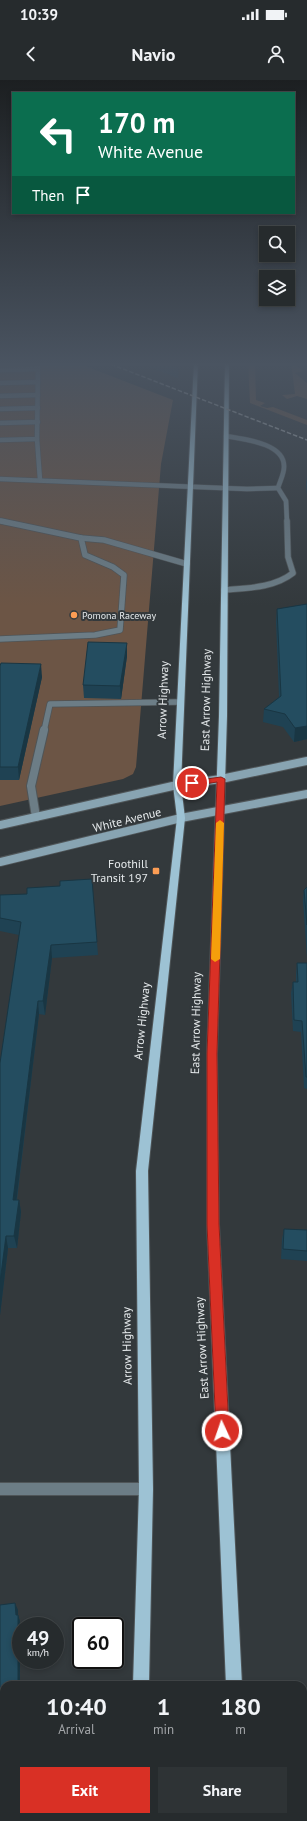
<!DOCTYPE html>
<style>
:root{--surface:#262b2d;--page:#2e3335;--text:#f1f3f6;--muted:#a4a7aa;--line:#424749;--accent:#d93025}
body{margin:0;font-family:"PT Sans",sans-serif;background:var(--page);color:var(--text);height:100vh;display:flex;flex-direction:column;font-size:15px;white-space:nowrap}
*{box-sizing:border-box;margin:0}
p{font-size:13px;color:var(--muted)}
.icon{flex:none;width:22px;height:22px;fill:none;stroke:currentColor;stroke-width:2;stroke-linecap:round;stroke-linejoin:round}
.map{position:relative;flex:1;overflow:hidden}
.sheet{position:absolute;left:0px;top:1601px;width:307px;height:140px;display:flex;flex-direction:column;background:var(--surface);border-radius:12px 12px 0 0;box-shadow:0 2px 6px #0003,0 0 0 1px var(--line)}
.sheet>*{flex:none}
.hud{position:absolute;left:12px;top:12px;width:283px;height:122px;border-radius:0px;box-shadow:0 2px 6px #0003,0 0 0 1px var(--line);background:#0b6e4f;color:#fff;overflow:hidden}
.tools{position:absolute;left:259px;top:146px;display:grid;gap:8px}
.tools a{display:grid;place-items:center;width:36px;height:36px;border-radius:0px;background:var(--surface);box-shadow:0 2px 6px #0003,0 0 0 1px var(--line);font-size:20px}
.speed{position:absolute;left:12px;top:1537px;display:flex;gap:8px;font-size:20px;font-weight:700;text-align:center}
.speed>*{display:grid;place-content:center;width:52px;height:52px;border-radius:50%;background:var(--surface);box-shadow:0 2px 6px #0003,0 0 0 1px var(--line);line-height:1}
.speed small{font-size:10px;font-weight:400}
.speed .limit{border:2px solid #111;border-radius:6px;background:#fff;color:#111}
.pin{position:absolute;display:grid;place-items:center;width:34px;height:34px;color:#fff;margin:-17px;border:2px solid #fff;border-radius:50%;box-shadow:0 1px 4px #0007}
.me{position:absolute;width:44px;margin:-22px;rotate:357deg;stroke-linejoin:round;filter:drop-shadow(0 0 3px #0008)}
.turn{display:flex;align-items:center;gap:14px;height:84px;padding:0 20px;font-size:18px}
.turn .icon{width:52px;height:52px;stroke-width:2.5}
.turn b{display:block;font-size:28px;line-height:34px}
.then{display:flex;align-items:center;height:38px;padding:0 20px;background:#0003;gap:8px;font-size:15px}
.eta{display:flex;justify-content:space-evenly;align-items:center;height:68px;text-align:center}
.eta b{font-size:24px;font-weight:700;line-height:28px}
.button{display:flex;gap:8px;margin-top:auto;padding:8px 20px}
.button a{flex:1;height:46px;border-radius:0px;background:var(--accent);color:#fff;font-size:16px;font-weight:700;line-height:46px;text-align:center}
.button a+a{background:var(--page);color:var(--text)}
.status{display:flex;justify-content:space-between;align-items:center;height:28px;padding:0 20px;background:var(--surface);direction:ltr}
.status svg{height:11px;fill:currentColor}
header{display:flex;justify-content:space-between;align-items:center;height:52px;padding:0 20px;background:var(--surface);font-size:18px;font-weight:700}
.map>svg:first-child{display:block}
.green{fill:#6c5545}
.lines{fill:none;stroke-linecap:round;stroke-linejoin:round}
.service-far3-casing{stroke:#4f5558;stroke-width:5.5}
.service-far2-casing{stroke:#4f5558;stroke-width:7}
.service-far1-casing{stroke:#4f5558;stroke-width:10}
.service-casing{stroke:#4f5558;stroke-width:14}
.minor-casing{stroke:#4f5558;stroke-width:14}
.secondary-casing{stroke:#4f5558;stroke-width:10}
.primary-casing{stroke:#4f5558;stroke-width:2}
.service-far3{stroke:#6c7d86;stroke-width:4.5}
.service-far2{stroke:#6c7d86;stroke-width:5.5}
.service-far1{stroke:#6c7d86;stroke-width:8}
.service{stroke:#6c7d86;stroke-width:12}
.minor{stroke:#6c7d86;stroke-width:12}
.secondary{stroke:#88a4b2;stroke-width:8}
.primary{fill:#9dc2d4;fill-rule:evenodd}
.rail{stroke:#aaafb1;stroke-width:1.5;stroke-dasharray:4.5 2;stroke-linecap:butt}
.wall{fill:#1f4253}
.shaded-wall{fill:#193643}
.building{fill:#244d60;stroke:#193643}
.route{fill:#d93025;stroke:#8d1f18}
.slow{fill:#f59e0b}
.poi-dot{fill:#fc9d54;stroke:#33393c;stroke-width:1.5}
.labels{text-anchor:middle;stroke-width:4;stroke-linejoin:round;paint-order:stroke}
.far-poi-label{font-size:10px;fill:#e5e9eb;stroke:#33393c;text-anchor:start}
.street-label{font-size:12px;fill:#e5e9eb;stroke:#33393c}
.poi-label{font-size:12px;fill:#e5e9eb;stroke:#33393c;text-anchor:end}
</style>
<div class="status"><b>10:39</b><svg viewBox="0 0 49 12"><path d="M0 12V9h3v3zM5 12V6h3v6zM10 12V3h3v9zM15 12V0h3v12zM26 1h20v11H26zM47 4h2v5h-2z"/></svg></div>
<header><svg class="icon" aria-label="back" viewBox="0 0 24 24"><path d="M15 5l-7 7 7 7"/></svg>Navio<svg class="icon" aria-label="person" viewBox="0 0 24 24"><circle cx="12" cy="8" r="4"/><path d="M4 21q1-7 8-7t8 7"/></svg></header>
<div class="map">
<svg width="307" height="1741" viewBox="0 0 307 1741">
<rect width="100%" height="100%" fill="#33393c"/>
<g class="green">
<polygon points="0,282 75,282 173,320 161,384 136,687 133,694 123,699 0,726"/>
<polygon points="248,282 255,282 256,320 265,323 260,326 267,328 273,327 307,340 307,345 250,323"/>
<polygon points="291,282 304,291 295,293 307,303 307,319 297,316 287,319 282,315 295,314"/>
</g>
<g class="lines">
<g class="service-far3-casing">
<g id="service-far3">
<polyline points="183,282 196,283"/>
<polyline points="0,290 38,289"/>
<polyline points="0,303 38,302"/>
<polyline points="0,316 38,315"/>
<polyline points="0,329 38,328"/>
<polyline points="0,343 38,342"/>
<path d="M226,356C243,359 285,363 284,387C284,394 280,401 278,408L286,421L287,442"/>
<polyline points="37,359 40,400"/>
<polyline points="0,360 37,359 38,285 35,282"/>
<polyline points="0,399 247,409 278,408"/>
<polyline points="0,441 5,442"/>
</g>
</g>
<g class="service-far2-casing">
<g id="service-far2">
<polyline points="81,458 104,460 187,484"/>
<path d="M224,510C247,508 274,508 293,493L288,477L287,441"/>
<polyline points="0,559 95,555 120,550 124,495 113,487 85,475 81,458 1,441"/>
<polyline points="44,651 50,624 180,622"/>
</g>
</g>
<g class="service-far1-casing">
<polyline id="service-far1" points="36,737 31,706 44,650"/>
</g>
<g class="service-casing">
<polyline id="service" points="0,1409 146,1409"/>
</g>
<g class="minor-casing">
<g id="minor">
<polyline points="303,1687 307,1687"/>
<polyline points="0,1731 4,1731"/>
</g>
</g>
<g class="secondary-casing">
<g id="secondary">
<polyline points="0,745 177,705 221,699 307,681"/>
<polyline points="0,782 181,738 307,714"/>
</g>
</g>
<g class="primary-casing">
<g id="primary">
<polygon points="194,282 198,282 181,705 185,738 148,1091 153,1409 149,1605 133,1605 139,1409 136,1091 177,738 173,705"/>
<polygon points="225,282 229,282 227,636 217,974 219,1144 242,1605 226,1605 207,1144 207,974 219,636"/>
<polygon points="129,1737 147,1737 146,1741 128,1741"/>
<rect x="231" y="1737" width="18" height="4"/>
</g>
</g>
<use href="#service-far3" class="service-far3"/>
<use href="#service-far2" class="service-far2"/>
<use href="#service-far1" class="service-far1"/>
<use href="#service" class="service"/>
<use href="#minor" class="minor"/>
<use href="#secondary" class="secondary"/>
<use href="#primary" class="primary"/>
<polyline class="rail" points="105,282 307,360"/>
</g>
<g class="wall">
<polygon points="135,282 179,282 178,298"/>
<polygon points="307,395 307,415 306,405"/>
<polygon points="307,524 307,659 294,662 283,647 263,642 264,629 279,617 276,542 277,529"/>
<polygon points="127,576 121,619 84,618 83,605"/>
<polygon points="0,586 42,597 19,700 0,700"/>
<polygon points="307,807 307,878 303,821 304,810"/>
<polygon points="0,815 97,862 98,875 52,878 45,935 39,934 17,1120 19,1120 21,1132 17,1168 8,1168 0,1235 0,983 19,855 0,851"/>
<polygon points="297,883 307,883 307,1009 304,1008 301,952 293,951 291,913 293,902 296,902 296,894"/>
<polygon points="284,1149 307,1150 307,1181 281,1179 282,1159"/>
<polygon points="0,1525 18,1530 18,1535 20,1541 4,1605 4,1625 0,1626"/>
</g>
<g class="shaded-wall">
<polygon points="179,282 178,298 178,288"/>
<polygon points="127,563 127,576 121,619 120,606"/>
<polygon points="41,584 42,597 19,700 18,687"/>
<polygon points="307,646 307,659 294,662 295,648"/>
<polygon points="51,865 52,878 45,935 43,921"/>
<polygon points="38,921 39,934 15,1132 13,1120"/>
<polygon points="19,1120 21,1132 17,1168 14,1156"/>
<polygon points="6,1156 8,1168 0,1235 0,1202"/>
<polygon points="15,1523 18,1530 18,1535 20,1541 20,1605 18,1605"/>
</g>
<g class="building">
<polygon points="162,282 179,282 178,288"/>
<polygon points="307,524 307,646 295,648 285,634 264,629 281,616 277,529"/>
<polygon points="88,562 127,563 120,606 83,605"/>
<polygon points="1,583 41,584 18,687 0,687 0,586"/>
<polygon points="92,799 97,862 51,865 43,921 38,921 13,1120 19,1120 14,1156 6,1156 0,1202 0,983 21,842 0,838 0,815 27,814 27,808 60,806 60,801"/>
<polygon points="307,807 307,845 304,810"/>
<polygon points="297,883 307,883 307,997 306,997 302,941 294,940 293,902 298,902"/>
<polygon points="284,1149 307,1150 307,1171 283,1169"/>
<polygon points="15,1523 16,1535 18,1535 18,1605 4,1605 4,1620 0,1620 0,1525"/>
</g>
<linearGradient id="sky" x2="0" y2="1"><stop stop-color="#1c1f21"/><stop offset="0.54" stop-color="#4a5461"/><stop offset="1" stop-color="#4a5461" stop-opacity="0"/></linearGradient>
<rect width="307" height="526" fill="url(#sky)"/>
<polygon class="route" points="221,697 225,699 217,974 219,1144 229,1351 227,1355 222,1357 218,1355 216,1351 207,1144 207,974 217,702 192,706 188,703 192,701"/>
<polygon class="slow" points="220,740 224,743 220,879 215,882 211,879 216,743"/>
<g class="poi-dot">
<circle cx="74" cy="535" r="4"/>
<rect x="152" y="787" width="8" height="8" rx="2"/>
</g>
<g class="labels">
<g class="far-poi-label">
<text x="82" y="539">Pomona Raceway</text>
</g>
<g class="street-label">
<text transform="translate(163 620) rotate(-88)" y="4">Arrow Highway</text>
<text transform="translate(206 620) rotate(-89)" y="4">East Arrow Highway</text>
<text transform="translate(127 740) rotate(-14)" y="4">White Avenue</text>
<text transform="translate(142 941) rotate(-84)" y="4">Arrow Highway</text>
<text transform="translate(196 943) rotate(-89)" y="4">East Arrow Highway</text>
<text transform="translate(127 1266) rotate(-91)" y="4">Arrow Highway</text>
<text transform="translate(202 1268) rotate(-93)" y="4">East Arrow Highway</text>
</g>
<g class="poi-label">
<text x="148" y="788">Foothill<tspan x="148" dy="14">Transit 197</tspan></text>
</g>
</g>
</svg>
<div class="tools">
<a><svg class="icon" aria-label="search" viewBox="0 0 24 24"><circle cx="10" cy="10" r="6"/><path d="M15 15l6 6"/></svg></a>
<a><svg class="icon" aria-label="layers" viewBox="0 0 24 24"><path d="M12 4l9 5-9 5-9-5zM3 14l9 5 9-5"/></svg></a>
</div>
<div class="speed"><div>49<small>km/h</small></div><div class="limit">60</div></div>
<div class="pin" style="left:192px;top:703px;background:#d93025"><svg class="icon" aria-label="arrive" viewBox="0 0 24 24"><path d="M6 21V4h12l-3 4 3 4H6"/></svg></div>
<svg class="me" style="left:222px;top:1351px" viewBox="-20 -20 40 40"><circle r="17" fill="#d93025" stroke="#fff" stroke-width="3"/><path d="M0-11L8 9 0 5-8 9z" fill="#fff"/></svg>
<div class="hud">
<div class="turn"><svg class="icon" aria-label="left" viewBox="0 0 24 24"><path d="M17 20v-9H6M10 6l-5 5 5 5"/></svg><div><b>170 m</b>White Avenue</div></div>
<div class="then">Then<svg class="icon" aria-label="arrive" viewBox="0 0 24 24"><path d="M6 21V4h12l-3 4 3 4H6"/></svg></div>
</div>
<section class="sheet">
<div class="eta">
<div><b>10:40</b><p>Arrival</p></div>
<div><b>1</b><p>min</p></div>
<div><b>180</b><p>m</p></div>
</div>
<div class="button"><a>Exit</a><a>Share</a></div>
</section>
</div>
